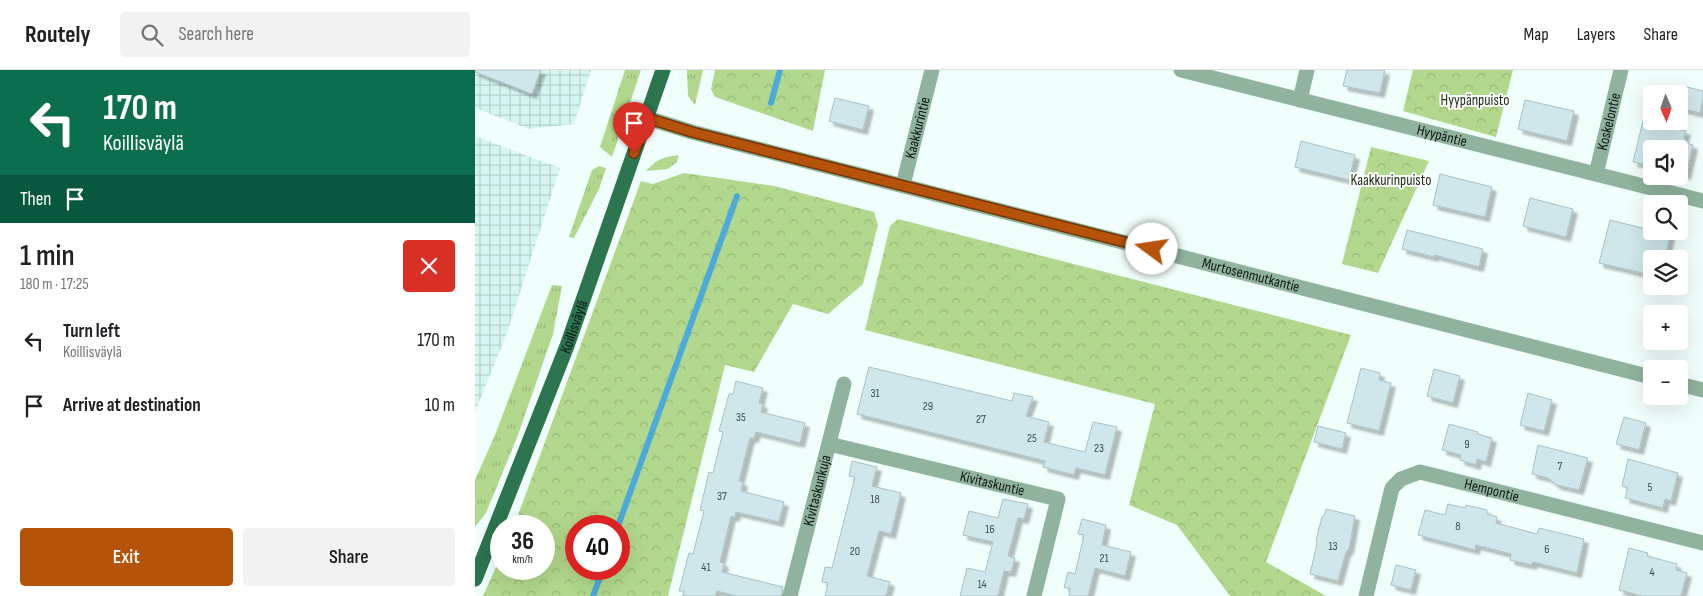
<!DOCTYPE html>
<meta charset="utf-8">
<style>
:root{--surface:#fff;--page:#f2f2f2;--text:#202124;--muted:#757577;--line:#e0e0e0;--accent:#b45309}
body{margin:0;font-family:"Sofia Sans Condensed",sans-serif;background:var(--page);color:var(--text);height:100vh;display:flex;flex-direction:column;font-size:19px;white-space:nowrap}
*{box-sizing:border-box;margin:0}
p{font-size:16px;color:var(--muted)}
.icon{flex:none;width:28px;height:28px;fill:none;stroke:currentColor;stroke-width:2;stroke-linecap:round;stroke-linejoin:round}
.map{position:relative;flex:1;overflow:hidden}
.panel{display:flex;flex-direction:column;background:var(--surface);width:475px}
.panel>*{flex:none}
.guide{background:#0b6e4f;color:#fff;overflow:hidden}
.needle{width:32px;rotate:178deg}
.fabs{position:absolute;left:1168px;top:15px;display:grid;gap:10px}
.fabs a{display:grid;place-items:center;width:45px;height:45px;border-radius:5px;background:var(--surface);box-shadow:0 5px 20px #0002;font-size:25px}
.speed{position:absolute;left:15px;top:445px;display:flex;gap:10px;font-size:25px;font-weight:700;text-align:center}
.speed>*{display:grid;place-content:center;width:65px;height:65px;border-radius:50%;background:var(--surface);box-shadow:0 5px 20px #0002;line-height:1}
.speed small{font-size:12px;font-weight:400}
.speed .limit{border:8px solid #d22;background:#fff;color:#111}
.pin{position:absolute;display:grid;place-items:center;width:42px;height:42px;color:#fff;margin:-51px -21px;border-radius:50% 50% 50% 0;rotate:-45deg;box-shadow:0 0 5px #0007}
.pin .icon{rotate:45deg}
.me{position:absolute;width:55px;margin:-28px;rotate:284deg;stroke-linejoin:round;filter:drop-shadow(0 0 4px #0008)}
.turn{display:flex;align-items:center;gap:18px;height:105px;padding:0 20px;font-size:22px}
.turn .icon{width:65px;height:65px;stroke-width:2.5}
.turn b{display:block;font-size:35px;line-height:42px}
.then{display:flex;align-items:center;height:48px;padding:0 20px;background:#0003;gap:10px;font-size:19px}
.round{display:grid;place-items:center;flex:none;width:52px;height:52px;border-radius:5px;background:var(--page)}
.summary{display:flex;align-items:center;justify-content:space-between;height:85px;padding:0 20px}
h1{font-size:30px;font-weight:600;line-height:38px}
.cta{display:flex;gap:10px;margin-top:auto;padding:10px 20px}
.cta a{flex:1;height:58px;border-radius:5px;background:var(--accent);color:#fff;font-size:20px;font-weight:600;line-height:58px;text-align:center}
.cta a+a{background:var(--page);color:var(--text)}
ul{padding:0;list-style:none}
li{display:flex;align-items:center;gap:15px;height:65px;padding:0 20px}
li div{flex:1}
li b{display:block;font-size:19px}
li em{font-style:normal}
header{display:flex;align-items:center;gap:30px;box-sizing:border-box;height:70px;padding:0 25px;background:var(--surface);border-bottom:1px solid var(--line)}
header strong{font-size:24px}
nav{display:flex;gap:28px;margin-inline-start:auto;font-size:18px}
.search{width:350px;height:45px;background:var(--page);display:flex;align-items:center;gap:12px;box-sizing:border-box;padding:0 18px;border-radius:5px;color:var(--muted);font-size:19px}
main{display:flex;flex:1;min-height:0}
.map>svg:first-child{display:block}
.industrial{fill:url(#industrial-grid)}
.grass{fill:url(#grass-tufts)}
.forest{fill:url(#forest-crowns);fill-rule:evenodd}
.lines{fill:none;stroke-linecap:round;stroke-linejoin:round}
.stream{stroke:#4ca9da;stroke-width:6}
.building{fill:#cfe6ea;stroke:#a9c0c4;filter:url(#shadow)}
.minor{stroke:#8fb39c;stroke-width:15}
.major{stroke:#2c754e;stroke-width:15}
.route-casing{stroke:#753606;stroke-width:12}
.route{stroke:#b45309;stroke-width:9}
.labels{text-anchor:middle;stroke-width:4;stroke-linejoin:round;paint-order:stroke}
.number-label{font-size:12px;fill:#3f4b4b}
.park-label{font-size:15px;fill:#223211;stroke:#fff}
.street-label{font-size:15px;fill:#0f1716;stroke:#fff}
</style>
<header>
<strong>Routely</strong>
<div class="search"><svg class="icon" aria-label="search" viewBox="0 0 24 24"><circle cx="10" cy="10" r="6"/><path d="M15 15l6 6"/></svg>Search here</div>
<nav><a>Map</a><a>Layers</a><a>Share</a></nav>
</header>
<main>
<section class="panel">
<div class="guide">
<div class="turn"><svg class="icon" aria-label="left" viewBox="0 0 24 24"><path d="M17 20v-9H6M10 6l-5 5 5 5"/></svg><div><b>170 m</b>Koillisväylä</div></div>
<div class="then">Then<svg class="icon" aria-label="arrive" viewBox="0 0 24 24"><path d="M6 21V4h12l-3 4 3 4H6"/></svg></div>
</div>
<div class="summary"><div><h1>1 min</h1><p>180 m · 17:25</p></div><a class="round" style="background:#d93025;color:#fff"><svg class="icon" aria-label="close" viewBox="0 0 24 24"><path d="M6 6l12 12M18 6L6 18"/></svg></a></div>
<ul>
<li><svg class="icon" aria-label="left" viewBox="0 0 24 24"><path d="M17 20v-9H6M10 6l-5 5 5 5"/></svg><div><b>Turn left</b><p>Koillisväylä</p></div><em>170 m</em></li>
<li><svg class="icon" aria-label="arrive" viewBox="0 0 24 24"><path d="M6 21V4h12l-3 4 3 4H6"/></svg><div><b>Arrive at destination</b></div><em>10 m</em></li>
</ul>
<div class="cta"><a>Exit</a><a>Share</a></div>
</section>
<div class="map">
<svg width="1228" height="526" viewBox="0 0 1228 526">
<defs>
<pattern id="industrial-grid" width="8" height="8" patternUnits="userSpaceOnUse" patternTransform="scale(1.25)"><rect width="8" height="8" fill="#d5f6f0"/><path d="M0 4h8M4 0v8" fill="none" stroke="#b6d2cd"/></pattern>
<pattern id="grass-tufts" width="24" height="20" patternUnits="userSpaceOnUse" patternTransform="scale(1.25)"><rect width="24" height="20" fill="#b1d88c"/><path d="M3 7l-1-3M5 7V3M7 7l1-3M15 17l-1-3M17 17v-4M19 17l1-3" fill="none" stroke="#97b978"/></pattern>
<pattern id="forest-crowns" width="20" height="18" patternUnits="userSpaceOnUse" patternTransform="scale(1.25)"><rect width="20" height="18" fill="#b1d88c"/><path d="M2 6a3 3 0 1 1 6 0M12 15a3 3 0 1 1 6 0" fill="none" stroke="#97b978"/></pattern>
<filter id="shadow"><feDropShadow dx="4.5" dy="4.5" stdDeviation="1" flood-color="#0004"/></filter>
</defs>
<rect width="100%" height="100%" fill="#f1fffc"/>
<g class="industrial">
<polygon points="0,0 116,0 99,54 54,59 0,38"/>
<polygon points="0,66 85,98 32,263 0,342"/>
</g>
<g class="grass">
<polygon points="150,0 166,0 137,87 125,77"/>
<polygon points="212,0 228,0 220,35 213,26"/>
<path d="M204,85L202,92L193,99L171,101C182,89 188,87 204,85Z"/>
<polygon points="124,96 131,98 124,119 99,168 94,167 117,100"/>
<polygon points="77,215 87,216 78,264 43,365 11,443 0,457 0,410 20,365"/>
</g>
<g class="forest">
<polygon points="240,0 350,0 338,61 240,27 236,19"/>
<polygon points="938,0 1038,0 1021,67 928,41"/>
<polygon points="896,77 954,91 903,203 867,194"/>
<path d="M209,103L299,116L399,142L403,155L388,214L353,244L318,234L279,302L250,295L193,526H8L26,486V499H69V456H39L166,111L178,114ZM101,456H144V499H101Z"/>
<polygon points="423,149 876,265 791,492 851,526 755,526 702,455 654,435 680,334 390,260 415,156"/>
</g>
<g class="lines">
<g class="stream">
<polyline points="296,33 305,0"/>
<polyline points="143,456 262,126"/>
<polyline points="118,526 128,499"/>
</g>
</g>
<g class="building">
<polygon points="0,0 66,0 57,24 0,2"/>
<polygon points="872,0 910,0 905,23 868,16"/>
<polygon points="1204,15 1228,21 1228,29 1225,43 1204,38"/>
<polygon points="360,28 394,36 388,60 354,51"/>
<polygon points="1050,30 1099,41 1092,71 1043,59"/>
<polygon points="1168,51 1211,61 1208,72 1218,75 1211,105 1204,103 1204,79 1176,79 1176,96 1158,92"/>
<polygon points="826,71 880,85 874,110 820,97"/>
<polygon points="965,104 1017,117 1010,147 958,135"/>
<polygon points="1055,128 1098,139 1091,167 1048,156"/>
<polygon points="1135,150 1195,165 1190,189 1176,189 1176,205 1124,193"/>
<polygon points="932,160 1008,179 1004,197 959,185 959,187 927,179"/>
<polygon points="394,297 537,331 539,323 558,327 551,346 574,352 569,372 610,382 618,352 642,357 630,405 601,398 599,405 568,397 570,391 382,344"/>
<polygon points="886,298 905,303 904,310 916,313 904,361 872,353"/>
<polygon points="959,299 985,306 978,333 952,326"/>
<polygon points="261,311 288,318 284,333 288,334 286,342 330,353 325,373 281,362 279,368 275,368 264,411 268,412 266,421 309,432 304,452 261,442 260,447 256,446 245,492 249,493 247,502 308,517 306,526 261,526 242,521 240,526 208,526 209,521 204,521 214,483 218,484 229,441 225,440 234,402 238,403 248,362 244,361 254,324 258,324"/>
<polygon points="1053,323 1077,330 1069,361 1045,355"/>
<polygon points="1149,347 1171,353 1164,380 1141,374"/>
<polygon points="974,354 1003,362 1002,364 1017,368 1011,392 1002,389 1001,395 985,390 986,385 967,380"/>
<polygon points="843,356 871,363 867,379 839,372"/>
<polygon points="1063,375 1113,388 1104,420 1082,415 1073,408 1057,404"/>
<polygon points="1153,389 1203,403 1196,431 1190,429 1188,438 1150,428 1153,418 1147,416"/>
<polygon points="377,391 402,397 397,416 426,423 416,464 404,461 392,506 415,512 411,526 350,526 353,513 347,512 350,497 357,498 380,407 374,406"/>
<polygon points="528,429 553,434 549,449 543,448 533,486 540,488 536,502 529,501 523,526 485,526 492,498 510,502 518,472 488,465 494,441 523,448"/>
<polygon points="973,434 990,438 991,435 1012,440 1012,444 1022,447 1021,453 1062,464 1064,458 1109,469 1102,503 1058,492 1057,495 1035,490 1036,484 1001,475 1000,480 943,465 950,440 970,445"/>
<polygon points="851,439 880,446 874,479 871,482 863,511 835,504 842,473 841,470 847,447 850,444"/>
<polygon points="607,449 631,455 627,475 656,482 650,506 620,498 613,526 594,526 595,519 589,517 593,502 600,504 609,465 603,464"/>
<polygon points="1154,478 1173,483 1172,486 1202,494 1201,500 1212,503 1206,526 1167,526 1144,520"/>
<polygon points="921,495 941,500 936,520 916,515"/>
</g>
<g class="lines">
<g class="minor">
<path id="s1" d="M706,0L1228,131"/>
<polyline points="825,30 832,0"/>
<path id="s2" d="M172,48L217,62L1176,307"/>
<path id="s3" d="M1121,104L1146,0"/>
<path id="s4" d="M428,115L457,0"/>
<polyline points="1204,314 1228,320"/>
<path id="s5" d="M354,374L583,429L559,526"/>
<path id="s6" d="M315,526L369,314"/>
<path id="s7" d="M891,526L917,418L926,409L945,402L1228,473"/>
</g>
<path class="major" id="s8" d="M0,509L92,276L188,0"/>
</g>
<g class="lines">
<g class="route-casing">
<polyline id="route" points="159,83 172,48 217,62 677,179"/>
</g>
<use href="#route" class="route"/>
</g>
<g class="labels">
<g class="number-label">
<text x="400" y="327">31</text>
<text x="453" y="340">29</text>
<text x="266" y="351">35</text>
<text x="506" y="353">27</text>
<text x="557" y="372">25</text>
<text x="992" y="378">9</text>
<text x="624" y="382">23</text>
<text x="1085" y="400">7</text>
<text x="1175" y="421">5</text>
<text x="247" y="430">37</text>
<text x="400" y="433">18</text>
<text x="983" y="460">8</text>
<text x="515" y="463">16</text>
<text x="858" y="480">13</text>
<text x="1072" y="483">6</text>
<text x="380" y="485">20</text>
<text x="629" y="492">21</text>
<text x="231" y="501">41</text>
<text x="1177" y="506">4</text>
<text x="507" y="518">14</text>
</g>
<g class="park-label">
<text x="1000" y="35">Hyypänpuisto</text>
<text x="916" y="115">Kaakkurinpuisto</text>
</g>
<g class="street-label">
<text dy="5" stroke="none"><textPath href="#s3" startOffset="54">Koskelontie</textPath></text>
<text dy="5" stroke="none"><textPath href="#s4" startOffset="59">Kaakkurintie</textPath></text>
<text dy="5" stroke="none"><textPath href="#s1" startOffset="269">Hyypäntie</textPath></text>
<text dy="5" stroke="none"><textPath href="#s2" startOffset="624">Murtosenmutkantie</textPath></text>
<text dy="5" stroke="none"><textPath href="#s8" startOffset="271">Koillisväylä</textPath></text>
<text dy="5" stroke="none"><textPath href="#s5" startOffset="168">Kivitaskuntie</textPath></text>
<text dy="5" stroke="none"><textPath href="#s6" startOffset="109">Kivitaskunkuja</textPath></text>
<text dy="5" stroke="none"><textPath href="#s7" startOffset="218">Hempontie</textPath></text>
</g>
</g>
</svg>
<div class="fabs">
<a><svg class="needle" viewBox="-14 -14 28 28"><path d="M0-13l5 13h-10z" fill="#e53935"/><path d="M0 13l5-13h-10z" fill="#757577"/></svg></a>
<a><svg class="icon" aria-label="sound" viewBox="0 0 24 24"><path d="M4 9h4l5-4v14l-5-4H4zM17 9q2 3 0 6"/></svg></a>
<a><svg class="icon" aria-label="search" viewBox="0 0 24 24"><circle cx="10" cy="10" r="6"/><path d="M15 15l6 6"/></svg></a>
<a><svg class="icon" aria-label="layers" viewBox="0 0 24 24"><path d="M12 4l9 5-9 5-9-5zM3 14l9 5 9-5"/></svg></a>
<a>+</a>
<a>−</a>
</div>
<div class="speed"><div>36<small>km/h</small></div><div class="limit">40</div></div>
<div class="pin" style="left:159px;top:83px;background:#d93025"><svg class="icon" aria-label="arrive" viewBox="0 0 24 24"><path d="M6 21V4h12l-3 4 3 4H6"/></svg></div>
<svg class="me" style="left:677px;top:179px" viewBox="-20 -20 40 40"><circle r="19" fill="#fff"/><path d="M0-13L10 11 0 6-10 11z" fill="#b45309"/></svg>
</div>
</main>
